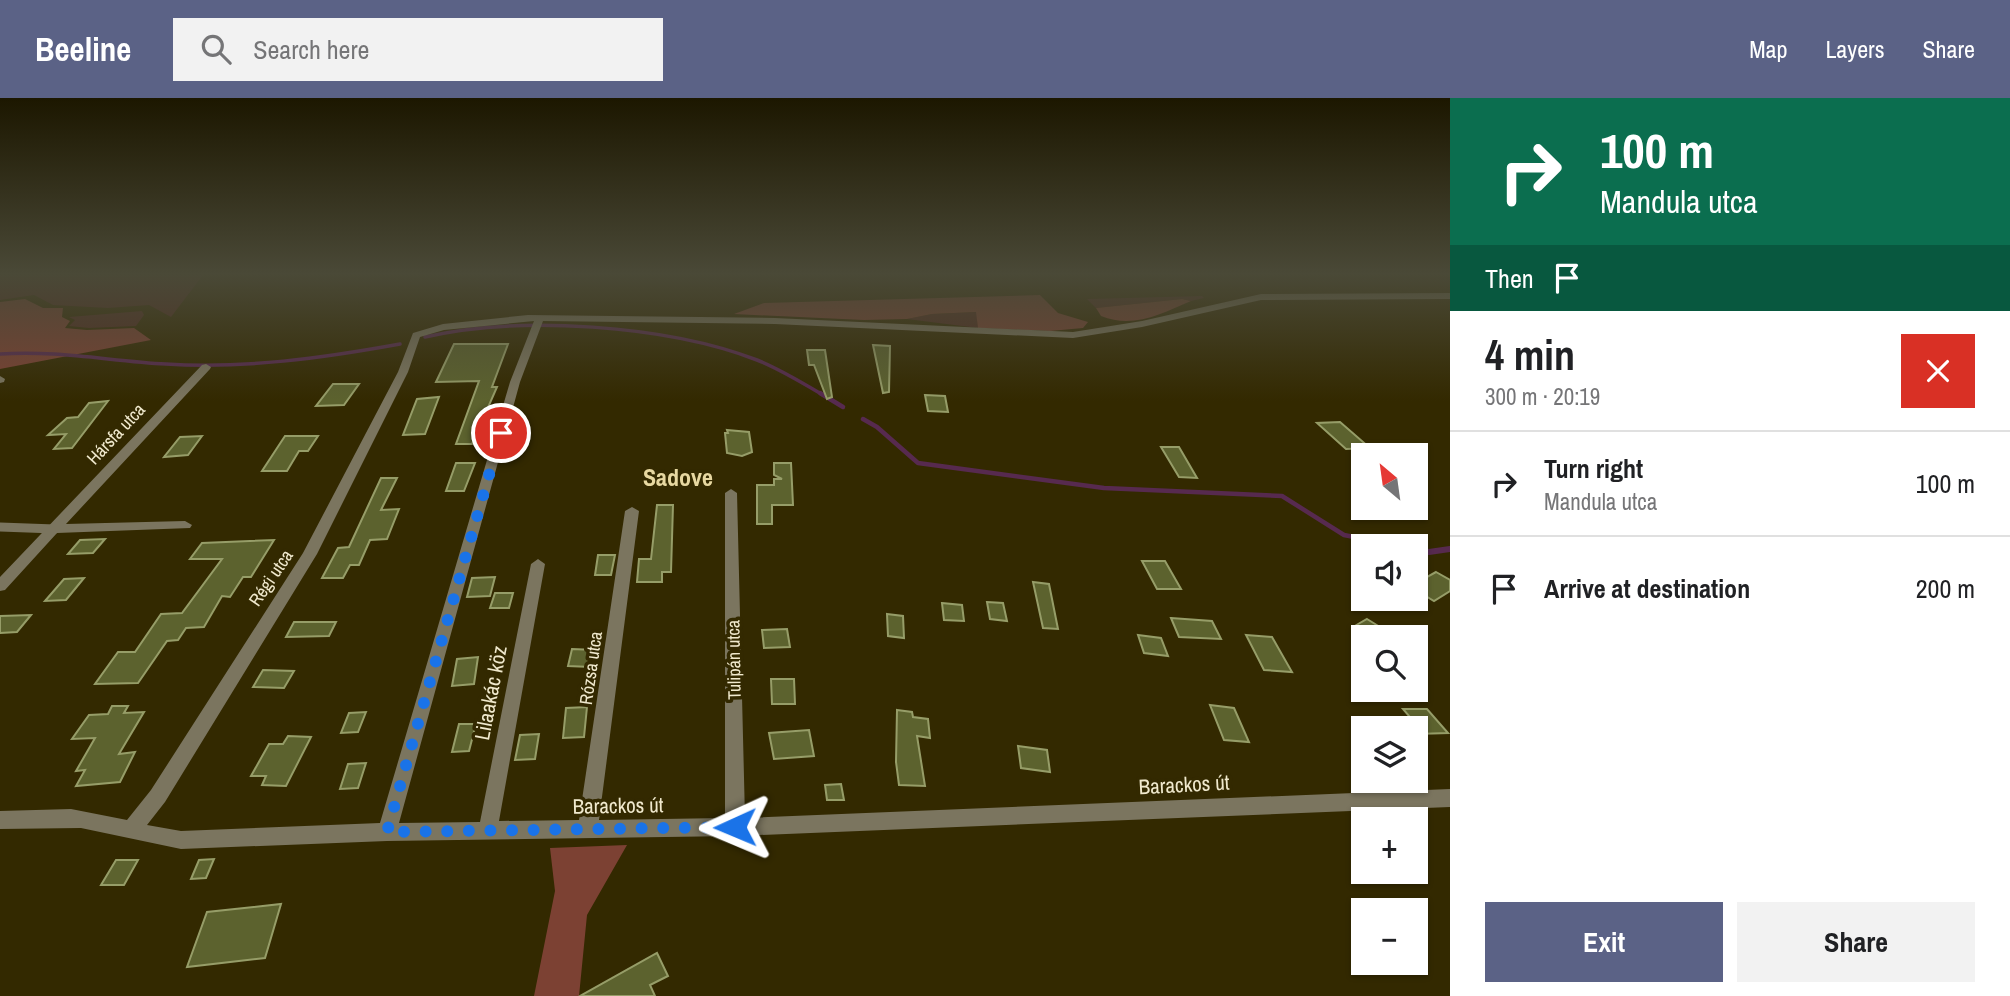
<!DOCTYPE html>
<meta charset="utf-8">
<style>
:root{--surface:#fff;--page:#f2f2f2;--text:#202124;--muted:#757577;--line:#e0e0e0;--accent:#5b6286}
body{margin:0;font-family:"Archivo Narrow",sans-serif;background:var(--page);color:var(--text);height:100vh;display:flex;flex-direction:column;font-size:26px;white-space:nowrap}
*{box-sizing:border-box;margin:0}
p{font-size:23px;color:var(--muted)}
.icon{flex:none;width:38px;height:38px;fill:none;stroke:currentColor;stroke-width:2;stroke-linecap:round;stroke-linejoin:round}
.map{position:relative;flex:1;overflow:hidden}
.side{display:flex;flex-direction:column;background:var(--surface);width:560px}
.side>*{flex:none}
.guide{background:#0b6e4f;color:#fff;overflow:hidden}
.needle{width:46px;rotate:331deg}
.controls{position:absolute;left:1351px;top:345px;display:grid;gap:14px}
.controls a{display:grid;place-items:center;width:77px;height:77px;border-radius:0px;background:var(--surface);box-shadow:0 2px 5px #0004;font-size:35px}
.pin{position:absolute;display:grid;place-items:center;width:60px;height:60px;color:#fff;margin:-30px;border:4px solid #fff;border-radius:50%;box-shadow:0 2px 7px #0007}
.me{position:absolute;width:77px;margin:-38px;rotate:269deg;stroke-linejoin:round;filter:drop-shadow(0 0 5px #0008)}
.turn{display:flex;align-items:center;gap:24px;height:147px;padding:0 35px;font-size:32px}
.turn .icon{width:91px;height:91px;stroke-width:2.5}
.turn b{display:block;font-size:49px;line-height:60px}
.then{display:flex;align-items:center;height:66px;padding:0 35px;background:#0003;gap:14px;font-size:26px}
.round{display:grid;place-items:center;flex:none;width:74px;height:74px;border-radius:0px;background:var(--page)}
.headline{display:flex;align-items:center;justify-content:space-between;height:119px;padding:0 35px}
h1{font-size:42px;font-weight:800;line-height:52px}
.button{display:flex;gap:14px;margin-top:auto;padding:14px 35px}
.button a{flex:1;height:80px;border-radius:0px;background:var(--accent);color:#fff;font-size:28px;font-weight:800;line-height:80px;text-align:center}
.button a+a{background:var(--page);color:var(--text)}
ul{padding:0;list-style:none}
li{display:flex;align-items:center;gap:21px;height:105px;padding:0 35px;border-top:2px solid var(--line)}
li div{flex:1}
li b{display:block;font-size:26px}
li em{font-style:normal}
header{display:flex;align-items:center;gap:42px;box-sizing:border-box;height:98px;padding:0 35px;background:var(--accent);color:#fff}
header strong{font-size:33px}
nav{display:flex;gap:38px;margin-inline-start:auto;font-size:24px}
.search{width:490px;height:63px;background:var(--page);display:flex;align-items:center;gap:18px;box-sizing:border-box;padding:0 24px;border-radius:0px;color:var(--muted);font-size:26px}
main{display:flex;flex:1;min-height:0}
.map>svg:first-child{display:block}
.green{fill:#502a20}
.forest{fill:#7c4133}
.lines{fill:none;stroke-linecap:round;stroke-linejoin:round}
.stream-far2{stroke:#572a4f;stroke-width:3.5}
.stream-far1{stroke:#572a4f;stroke-width:4.5}
.stream{stroke:#572a4f;stroke-width:6}
.building{fill:#5c622e;stroke:#969d68;stroke-width:2}
.lane{stroke:#7b755f;stroke-width:9}
.street{fill:#7b755f;fill-rule:evenodd}
.route{stroke:#1a73e8;stroke-width:12;stroke-dasharray:0 21.6}
.labels{text-anchor:middle;stroke-width:7;stroke-linejoin:round;paint-order:stroke}
.street-label{font-size:18px;fill:#f0e9cd;stroke:#332900}
.near-street-label{font-size:21px;fill:#f0e9cd;stroke:#332900}
.district-label{font-size:24px;font-weight:bold;fill:#e7d8a1;stroke:#332900}
</style>
<header>
<strong>Beeline</strong>
<div class="search"><svg class="icon" aria-label="search" viewBox="0 0 24 24"><circle cx="10" cy="10" r="6"/><path d="M15 15l6 6"/></svg>Search here</div>
<nav><a>Map</a><a>Layers</a><a>Share</a></nav>
</header>
<main>
<div class="map">
<svg width="1450" height="898" viewBox="0 0 1450 898">
<rect width="100%" height="100%" fill="#332900"/>
<g class="green">
<polygon points="0,177 203,177 171,219 149,207 108,210 53,207 34,197 0,202"/>
<polygon points="1202,198 1204,200 1191,203 1182,201 1096,210 1087,201"/>
<polygon points="142,213 144,217 136,228 89,230 69,228 75,222 69,219"/>
<polygon points="977,214 978,230 907,221 932,216"/>
</g>
<g class="forest">
<polygon points="1040,197 1058,215 1088,224 1083,230 1050,233 978,230 976,214 932,216 907,221 864,222 734,216 764,205"/>
<polygon points="25,201 43,210 63,210 62,219 70,223 65,230 87,232 134,230 151,242 0,271 0,204"/>
<path d="M1182,201L1191,203C1161,216 1133,231 1101,218L1096,210Z"/>
<polygon points="627,747 587,817 579,898 534,898 555,793 550,750"/>
</g>
<g class="lines">
<g class="stream-far2">
<path d="M425,239C520,217 666,227 757,262C780,271 801,284 823,297"/>
<path d="M0,256C56,252 110,263 166,266C244,271 323,260 400,246"/>
</g>
<g class="stream-far1">
<polyline points="820,295 843,309"/>
<polyline points="863,321 877,329 918,365 1104,390 1282,398 1344,437 1398,448"/>
</g>
<polyline class="stream" points="1416,452 1429,454 1450,451"/>
</g>
<g class="building">
<polygon points="454,246 508,246 492,289 497,289 472,346 456,346 479,283 436,284"/>
<polygon points="873,247 890,248 889,294 883,295"/>
<polygon points="807,252 825,252 832,299 827,301 814,267 809,267"/>
<polygon points="333,286 359,286 344,307 316,308"/>
<polygon points="925,297 945,298 948,314 928,313"/>
<polygon points="439,299 425,336 403,337 417,301"/>
<polygon points="108,303 72,350 54,351 66,336 48,337 67,320 78,319 89,305"/>
<polygon points="1340,324 1370,350 1346,351 1317,325"/>
<polygon points="727,332 749,334 752,354 742,358 727,355 725,335 728,335"/>
<polygon points="202,338 188,357 164,359 180,339"/>
<polygon points="285,338 318,338 308,353 299,353 287,373 262,373"/>
<polygon points="1161,349 1179,349 1197,380 1179,379"/>
<polygon points="456,365 475,365 464,393 446,393"/>
<polygon points="774,365 791,365 793,407 772,407 772,426 757,426 757,387 774,387 774,381 782,381 774,377"/>
<polygon points="381,380 397,380 381,412 399,411 387,441 370,442 359,467 350,467 343,480 322,480 338,450 349,449"/>
<polygon points="657,407 673,407 671,474 662,474 662,484 637,484 639,461 651,461"/>
<polygon points="105,441 93,455 68,456 80,442"/>
<polygon points="274,442 251,479 243,479 230,499 222,498 204,529 186,530 178,542 167,543 138,585 95,586 118,554 135,554 161,516 182,515 222,461 190,461 202,445"/>
<polygon points="598,457 615,457 611,477 595,477"/>
<polygon points="1142,463 1165,463 1181,491 1157,491"/>
<polygon points="1436,474 1450,482 1450,493 1434,503 1416,492 1416,485"/>
<polygon points="495,479 490,498 467,499 472,480"/>
<polygon points="84,480 66,502 45,503 64,481"/>
<polygon points="1033,484 1049,486 1058,531 1043,530"/>
<polygon points="495,495 513,495 509,510 490,510"/>
<polygon points="987,504 1003,505 1007,523 990,521"/>
<polygon points="942,505 962,507 964,523 944,522"/>
<polygon points="887,516 903,518 904,540 888,538"/>
<polygon points="31,517 17,534 0,535 0,518"/>
<polygon points="1171,520 1212,523 1221,541 1179,539"/>
<polygon points="1367,521 1396,539 1367,539 1353,529"/>
<polygon points="294,524 336,524 329,538 286,539"/>
<polygon points="787,531 790,549 764,550 762,532"/>
<polygon points="1138,537 1161,540 1168,558 1144,555"/>
<polygon points="1246,537 1272,539 1292,574 1264,572"/>
<polygon points="572,551 595,552 591,569 568,568"/>
<polygon points="478,559 474,586 452,588 457,561"/>
<polygon points="263,572 294,573 284,590 253,589"/>
<polygon points="771,581 794,581 795,606 772,606"/>
<polygon points="1210,607 1234,610 1249,644 1224,642"/>
<polygon points="112,608 128,608 124,615 144,614 119,656 135,654 120,684 76,688 85,672 76,673 95,640 72,641 89,617 108,616"/>
<polygon points="587,609 584,639 563,640 566,610"/>
<polygon points="1403,611 1427,611 1448,635 1416,636 1416,626"/>
<polygon points="897,612 912,614 913,619 928,621 930,640 917,638 925,688 899,687 896,664"/>
<polygon points="366,614 358,634 341,635 349,615"/>
<polygon points="459,626 476,626 469,653 452,654"/>
<polygon points="809,632 814,658 774,661 769,635"/>
<polygon points="539,636 535,661 515,662 520,637"/>
<polygon points="288,638 311,639 286,688 262,687 266,678 251,678 269,646 283,646"/>
<polygon points="1018,648 1047,652 1050,674 1021,670"/>
<polygon points="366,665 358,690 340,691 348,666"/>
<polygon points="841,686 844,702 827,702 825,687"/>
<polygon points="214,761 206,780 191,781 199,762"/>
<polygon points="116,762 138,762 124,787 101,787"/>
<polygon points="281,806 265,860 187,869 207,814"/>
<polygon points="657,855 668,878 650,887 655,898 580,898"/>
</g>
<g class="lines">
<polyline class="lane" points="0,429 55,431"/>
<g class="street">
<path d="M1450,195V201L1261,202L1142,229L1073,240L775,226L543,223L520,284L399,725L480,724L531,466L538,461L545,466L499,723L579,722L625,413L632,409L639,413L599,722L725,720V395L731,391L737,395L745,720L1450,691V709L735,738L387,743L181,751L81,730L0,731V713L71,711L127,722L151,692L303,455L398,274L413,235L443,226L528,217L775,220L1073,234L1142,223L1261,196ZM534,223L510,284L380,725L181,733L147,727L165,704L317,456L408,274L420,239L444,232Z"/>
<polygon points="206,266 211,269 210,271 66,426 185,423 192,427 190,430 57,435 5,492 0,493 0,479 202,267"/>
<polygon points="0,278 5,281 4,284 0,285"/>
</g>
</g>
<linearGradient id="sky" x2="0" y2="1"><stop stop-color="#1c1700"/><stop offset="0.58" stop-color="#4a4937"/><stop offset="1" stop-color="#4a4937" stop-opacity="0"/></linearGradient>
<rect width="1450" height="303" fill="url(#sky)"/>
<g class="lines">
<polyline class="route" points="501,335 387,734 735,729"/>
</g>
<g class="labels">
<g class="street-label">
<text transform="translate(116 336) rotate(-47)" y="6">Hársfa utca</text>
<text transform="translate(271 480) rotate(-56)" y="6">Régi utca</text>
<text transform="translate(734 562) rotate(-91)" y="6">Tulipán utca</text>
<text transform="translate(591 570) rotate(-82)" y="6">Rózsa utca</text>
</g>
<g class="near-street-label">
<text transform="translate(491 595) rotate(-79)" y="7">Lilaakác köz</text>
<text transform="translate(1184 687) rotate(-3)" y="7">Barackos út</text>
<text transform="translate(618 708) rotate(-1)" y="7">Barackos út</text>
</g>
<g class="district-label">
<text x="678" y="388">Sadove</text>
</g>
</g>
</svg>
<div class="controls">
<a><svg class="needle" viewBox="-14 -14 28 28"><path d="M0-13l5 13h-10z" fill="#e53935"/><path d="M0 13l5-13h-10z" fill="#757577"/></svg></a>
<a><svg class="icon" aria-label="sound" viewBox="0 0 24 24"><path d="M4 9h4l5-4v14l-5-4H4zM17 9q2 3 0 6"/></svg></a>
<a><svg class="icon" aria-label="search" viewBox="0 0 24 24"><circle cx="10" cy="10" r="6"/><path d="M15 15l6 6"/></svg></a>
<a><svg class="icon" aria-label="layers" viewBox="0 0 24 24"><path d="M12 4l9 5-9 5-9-5zM3 14l9 5 9-5"/></svg></a>
<a>+</a>
<a>−</a>
</div>
<div class="pin" style="left:501px;top:335px;background:#d93025"><svg class="icon" aria-label="arrive" viewBox="0 0 24 24"><path d="M6 21V4h12l-3 4 3 4H6"/></svg></div>
<svg class="me" style="left:735px;top:729px" viewBox="-20 -20 40 40"><path d="M0-17L14 15 0 8-14 15z" fill="#1a73e8" stroke="#fff" stroke-width="4"/></svg>
</div>
<section class="side">
<div class="guide">
<div class="turn"><svg class="icon" aria-label="right" viewBox="0 0 24 24"><path d="M7 20v-9h11M14 6l5 5-5 5"/></svg><div><b>100 m</b>Mandula utca</div></div>
<div class="then">Then<svg class="icon" aria-label="arrive" viewBox="0 0 24 24"><path d="M6 21V4h12l-3 4 3 4H6"/></svg></div>
</div>
<div class="headline"><div><h1>4 min</h1><p>300 m · 20:19</p></div><a class="round" style="background:#d93025;color:#fff"><svg class="icon" aria-label="close" viewBox="0 0 24 24"><path d="M6 6l12 12M18 6L6 18"/></svg></a></div>
<ul>
<li><svg class="icon" aria-label="right" viewBox="0 0 24 24"><path d="M7 20v-9h11M14 6l5 5-5 5"/></svg><div><b>Turn right</b><p>Mandula utca</p></div><em>100 m</em></li>
<li><svg class="icon" aria-label="arrive" viewBox="0 0 24 24"><path d="M6 21V4h12l-3 4 3 4H6"/></svg><div><b>Arrive at destination</b></div><em>200 m</em></li>
</ul>
<div class="button"><a>Exit</a><a>Share</a></div>
</section>
</main>
